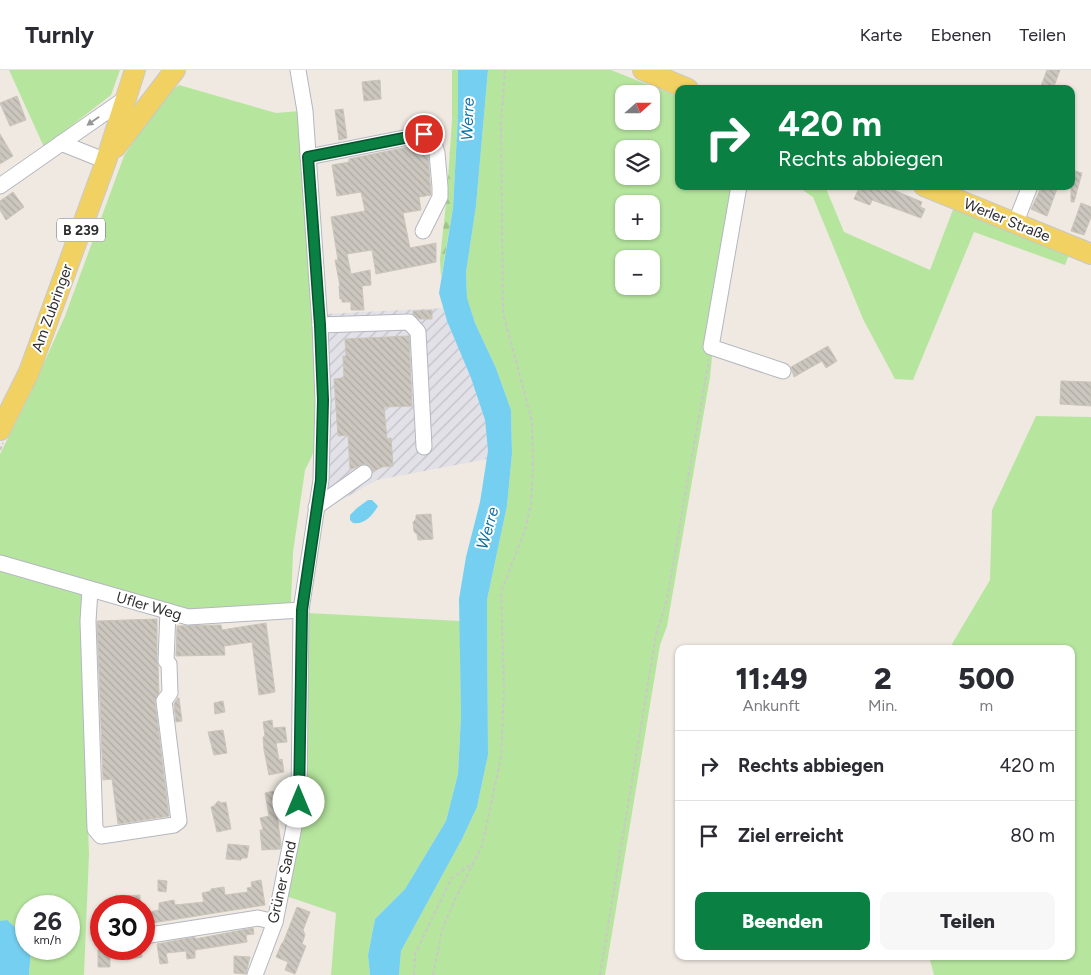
<!DOCTYPE html>
<html lang="de">
<meta charset="utf-8">
<style>
:root{--surface:#fff;--page:#f7f7f7;--text:#2b2b33;--muted:#7c7c81;--line:#e1e1e2;--accent:#0b8043}
body{margin:0;font-family:Figtree,sans-serif;background:var(--page);color:var(--text);height:100vh;display:flex;flex-direction:column;font-size:19px;white-space:nowrap}
*{box-sizing:border-box;margin:0}
p{font-size:16px;color:var(--muted)}
.icon{flex:none;width:28px;height:28px;fill:none;stroke:currentColor;stroke-width:2;stroke-linecap:round;stroke-linejoin:round}
.map{position:relative;flex:1;overflow:hidden}
.side{position:absolute;left:675px;top:575px;width:400px;height:315px;display:flex;flex-direction:column;background:var(--surface);border-radius:10px;box-shadow:0 1px 4px #0004}
.side>*{flex:none}
.top-card{position:absolute;left:675px;top:15px;width:400px;height:105px;border-radius:10px;box-shadow:0 1px 4px #0004;background:#0b8043;color:#fff;overflow:hidden}
.needle{width:32px;rotate:69deg}
.tools{position:absolute;left:615px;top:15px;display:grid;gap:10px}
.tools a{display:grid;place-items:center;width:45px;height:45px;border-radius:10px;background:var(--surface);box-shadow:0 1px 4px #0004;font-size:25px}
.speed{position:absolute;left:15px;top:825px;display:flex;gap:10px;font-size:25px;font-weight:700;text-align:center}
.speed>*{display:grid;place-content:center;width:65px;height:65px;border-radius:50%;background:var(--surface);box-shadow:0 1px 4px #0004;line-height:1}
.speed small{font-size:12px;font-weight:400}
.speed .limit{border:8px solid #d22;background:#fff;color:#111}
.pin{position:absolute;display:grid;place-items:center;width:42px;height:42px;color:#fff;margin:-21px;border:2px solid #fff;border-radius:50%;box-shadow:0 1px 5px #0007}
.me{position:absolute;width:55px;margin:-28px;rotate:0deg;stroke-linejoin:round;filter:drop-shadow(0 0 4px #0008)}
.turn{display:flex;align-items:center;gap:18px;height:105px;padding:0 20px;font-size:22px}
.turn .icon{width:65px;height:65px;stroke-width:2.5}
.turn b{display:block;font-size:35px;line-height:42px}
.eta{display:flex;justify-content:space-evenly;align-items:center;height:85px;text-align:center}
.eta b{font-size:30px;font-weight:800;line-height:35px}
.action{display:flex;gap:10px;margin-top:auto;padding:10px 20px}
.action a{flex:1;height:58px;border-radius:10px;background:var(--accent);color:#fff;font-size:20px;font-weight:800;line-height:58px;text-align:center}
.action a+a{background:var(--page);color:var(--text)}
ul{padding:0;list-style:none}
li{display:flex;align-items:center;gap:15px;height:70px;padding:0 20px;border-top:1px solid var(--line)}
li div{flex:1}
li b{display:block;font-size:19px}
li em{font-style:normal}
header{display:flex;align-items:center;gap:30px;box-sizing:border-box;height:70px;padding:0 25px;background:var(--surface);border-bottom:1px solid var(--line)}
header strong{font-size:24px}
nav{display:flex;gap:28px;margin-inline-start:auto;font-size:18px}
.map>svg:first-child{display:block}
.industrial{fill:url(#industrial-furrows)}
.grass{fill:#b6e59e;fill-rule:evenodd}
.forest{fill:url(#forest-firs)}
.water{fill:#75cff0}
.building{fill:url(#building-back-hatch);stroke:#cbc5ba}
.lines{fill:none;stroke-linecap:round;stroke-linejoin:round}
.minor-casing{stroke:#b4b7c1;stroke-width:17}
.major-casing{stroke:#c9c9c9;stroke-width:22}
.path{stroke:#c9c9c9;stroke-width:2;stroke-dasharray:4 2.5;stroke-linecap:butt}
.minor{stroke:#fff;stroke-width:15}
.major{stroke:#f2d163;stroke-width:20}
.oneway{fill:#969696}
.route-casing{stroke:#07532c;stroke-width:12}
.route{stroke:#0b8043;stroke-width:9}
.labels{text-anchor:middle;stroke-width:4;stroke-linejoin:round;paint-order:stroke}
.shield{fill:#fff;stroke:#6d6d6d;stroke-width:1}
.shield-label{font-size:14px;font-weight:bold;fill:#2e2e2e}
.street-label{font-size:15px;fill:#2e2e2e;stroke:#fff}
.water-label{font-size:16px;font-style:italic;fill:#0d6fa3;stroke:#fff}
</style>
<header>
<strong>Turnly</strong>
<nav><a>Karte</a><a>Ebenen</a><a>Teilen</a></nav>
</header>
<div class="map">
<svg width="1091" height="905" viewBox="0 0 1091 905">
<defs>
<pattern id="industrial-furrows" width="10" height="10" patternUnits="userSpaceOnUse" patternTransform="scale(1.25)"><rect width="10" height="10" fill="#e3e1e8"/><path d="M-1 1l2-2M0 10L10 0M9 11l2-2" fill="none" stroke="#c3c1c7"/></pattern>
<pattern id="forest-firs" width="22" height="20" patternUnits="userSpaceOnUse" patternTransform="scale(1.25)"><rect width="22" height="20" fill="#b6e59e"/><path d="M5 1l3.5 6h-7zM16 11l3.5 6h-7z" fill="#9dc588"/></pattern>
<pattern id="building-back-hatch" width="6" height="6" patternUnits="userSpaceOnUse" patternTransform="scale(1.25)"><rect width="6" height="6" fill="#cbc7bf"/><path d="M-1 5l2 2M0 0l6 6M5-1l2 2" fill="none" stroke="#afaba4"/></pattern>
</defs>
<rect width="100%" height="100%" fill="#efe9e1"/>
<polygon class="industrial" points="443,238 447,251 471,308 485,350 488,381 487,389 377,410 318,443 324,244"/>
<g class="grass">
<polygon points="9,0 120,0 111,25 44,77"/>
<polygon points="452,0 458,0 458,45 452,50"/>
<path d="M488,0H611L679,27V116H735L722,187L710,307L667,556L660,575L605,905H399L401,881L462,769L477,737L488,685L487,530L507,436L512,384L511,340L496,298L475,253L467,229L466,203L476,136ZM624,24H651V51H624ZM624,79H651V106H624ZM624,134H651V161H624ZM624,189H651V216H624Z"/>
<polygon points="179,15 276,43 300,41 311,201 312,260 316,305 316,374 312,386 305,400 293,482 291,532 282,535 188,541 0,489 0,384 31,322 65,246 124,86 163,28"/>
<polygon points="797,116 825,116 844,162 930,200 954,137 1070,182 1065,195 974,162 913,310 895,309 863,249 813,127"/>
<polygon points="1036,346 1091,347 1091,905 934,905 929,886 1071,886 1071,579 949,579 990,510 992,440"/>
<polygon points="0,497 81,522 81,567 89,784 84,905 29,905 31,879 69,879 69,836 26,836 26,867 7,851 0,851"/>
<polygon points="307,543 460,551 461,646 458,704 446,751 405,819 375,849 368,885 370,905 331,905 336,843 286,826"/>
</g>
<polygon class="forest" points="458,45 453,138 441,208 440,189 447,124 452,50"/>
<g class="water">
<polygon points="458,0 488,0 476,136 466,203 467,228 475,253 496,298 511,340 512,384 507,436 487,530 488,685 477,737 462,769 401,881 399,905 370,905 368,885 375,849 405,819 446,751 458,704 461,646 459,529 466,487 480,432 488,381 485,350 471,308 447,251 439,223 453,138 458,45"/>
<path d="M368,430H372L378,436C373,445 364,455 353,453L350,450V445L357,438Z"/>
<polygon points="7,850 26,867 26,879 31,879 29,905 0,905 0,851"/>
</g>
<g class="building">
<polygon points="1047,0 1060,0 1053,19 1040,19"/>
<polygon points="380,10 381,29 364,31 362,12"/>
<polygon points="17,26 26,50 10,56 0,33"/>
<polygon points="343,39 347,68 339,70 335,40"/>
<polygon points="0,64 13,86 0,94"/>
<polygon points="422,74 425,76 428,85 431,125 419,127 421,140 403,143 410,178 436,173 436,192 376,204 372,180 347,184 351,204 370,200 371,215 362,216 364,240 351,240 351,232 342,232 342,229 340,229 339,216 340,216 335,190 338,190 331,147 365,141 361,122 337,126 332,95 349,92 349,89"/>
<polygon points="1071,100 1082,103 1074,132 1071,132"/>
<polygon points="860,116 884,116 922,132 920,137 925,139 921,148 872,130 870,135 854,129"/>
<polygon points="1042,116 1058,116 1047,146 1031,139"/>
<polygon points="13,122 24,137 6,150 0,140 0,131"/>
<polygon points="1081,133 1091,137 1091,147 1084,165 1071,161"/>
<polygon points="432,240 432,249 419,249 413,244 413,241"/>
<polygon points="409,266 412,336 384,337 387,369 391,368 393,396 382,397 373,402 371,397 364,394 354,398 350,399 348,365 338,366 334,309 344,308 343,286 346,286 345,269"/>
<polygon points="828,276 837,291 826,298 822,291 794,307 791,297"/>
<polygon points="1061,311 1091,312 1091,336 1060,334"/>
<polygon points="431,444 433,469 418,470 417,464 414,462 413,452 416,449 416,445"/>
<polygon points="157,549 157,591 158,596 159,622 155,632 169,746 118,754 112,709 103,710 97,551"/>
<polygon points="266,553 275,622 259,625 252,572 224,576 225,585 176,586 177,556 221,555 222,560"/>
<polygon points="178,628 179,628 182,651 176,652 174,634"/>
<polygon points="223,631 225,642 215,644 214,633"/>
<polygon points="272,650 273,658 285,657 287,672 276,673 279,690 282,689 284,702 269,705 264,680 263,667 265,666 263,652"/>
<polygon points="223,660 227,683 214,685 208,662"/>
<polygon points="280,720 284,744 277,745 281,774 280,779 262,780 260,760 263,760 260,748 269,746 265,723"/>
<polygon points="218,731 222,733 226,732 231,759 217,762 211,737 214,736"/>
<polygon points="228,774 249,776 247,788 242,788 241,790 226,789"/>
<polygon points="158,810 167,811 166,822 158,821"/>
<polygon points="261,810 265,835 146,854 144,843 159,840 159,833 174,830 175,835 204,832 202,823 211,821 211,819 224,817 225,825 248,822 247,818 252,817 251,812"/>
<polygon points="140,825 140,836 125,836 124,826"/>
<polygon points="297,837 310,842 303,860 305,865 302,874 306,876 295,904 285,900 288,892 276,887 282,873 283,873"/>
<rect x="93" y="856" width="8" height="10"/>
<polygon points="253,858 254,864 246,865 247,872 195,880 195,888 187,889 186,881 166,883 168,893 160,894 157,874 195,867 195,869"/>
<polygon points="126,879 141,879 142,887 127,890"/>
<polygon points="98,880 110,881 110,897 98,897"/>
<polygon points="234,886 250,887 246,904 234,903"/>
</g>
<g class="lines">
<g class="minor-casing">
<g id="minor">
<polyline points="61,73 106,91"/>
<polyline points="308,87 424,64 433,70 437,83 440,117 440,127 423,161"/>
<polyline points="0,116 126,28"/>
<polyline points="739,116 711,277 783,301"/>
<polyline points="1015,154 1030,116"/>
<polyline points="320,255 409,252 418,262 424,377"/>
<polyline points="316,437 364,403"/>
<polyline points="0,493 188,547 301,540"/>
<polyline points="90,520 88,551 95,759 101,766 174,755 179,751 164,631 170,623 169,594 166,591 168,541"/>
<polyline points="144,866 258,848 275,852"/>
<polyline points="255,905 275,852 299,732 301,540 321,410 323,330 320,255 305,41 298,0"/>
</g>
</g>
<g class="major-casing">
<g id="major">
<polyline points="643,0 688,19"/>
<polyline points="116,77 175,0"/>
<polyline points="924,116 1091,184"/>
<polyline points="0,360 29,302 106,91 135,0"/>
</g>
</g>
<g class="path">
<polyline points="0,380 3,373"/>
<polyline points="414,905 415,884 451,809 474,792"/>
<polyline points="433,905 442,860 457,825 482,776 501,687 504,617 501,522 525,460 531,433 533,398 532,351 503,243 501,53 505,0"/>
<polyline points="600,905 656,565 667,529 709,289"/>
</g>
<use href="#minor" class="minor"/>
<use href="#major" class="major"/>
</g>
<defs><path id="oneway-solid" d="M-6-.8H1V-3.2L6.5 0L1 3.2V.8H-6Z" transform="scale(1.25)"/></defs>
<use class="oneway" href="#oneway-solid" transform="translate(93 51) rotate(145)"/>
<g class="lines">
<g class="route-casing">
<polyline id="route" points="299,732 302,540 321,410 323,330 320,255 308,87 424,64"/>
</g>
<use href="#route" class="route"/>
</g>
<g class="labels">
<rect class="shield" x="57" y="148.5" width="48" height="23" rx="4"/>
<g class="shield-label">
<text x="81" y="165">B 239</text>
</g>
<g class="street-label">
<text transform="translate(1007 150) rotate(22)" y="5">Werler Straße</text>
<text transform="translate(52 238) rotate(-70)" y="5">Am Zubringer</text>
<text transform="translate(149 536) rotate(16)" y="5">Ufler Weg</text>
<text transform="translate(282 812) rotate(-77)" y="5">Grüner Sand</text>
</g>
<g class="water-label">
<text transform="translate(467 49) rotate(-88)" y="6">Werre</text>
<text transform="translate(487 458) rotate(-74)" y="6">Werre</text>
</g>
</g>
</svg>
<div class="tools">
<a><svg class="needle" viewBox="-14 -14 28 28"><path d="M0-13l5 13h-10z" fill="#e53935"/><path d="M0 13l5-13h-10z" fill="#7c7c81"/></svg></a>
<a><svg class="icon" aria-label="layers" viewBox="0 0 24 24"><path d="M12 4l9 5-9 5-9-5zM3 14l9 5 9-5"/></svg></a>
<a>+</a>
<a>−</a>
</div>
<div class="speed"><div>26<small>km/h</small></div><div class="limit">30</div></div>
<div class="pin" style="left:424px;top:64px;background:#d93025"><svg class="icon" aria-label="arrive" viewBox="0 0 24 24"><path d="M6 21V4h12l-3 4 3 4H6"/></svg></div>
<svg class="me" style="left:299px;top:732px" viewBox="-20 -20 40 40"><circle r="19" fill="#fff"/><path d="M0-13L10 11 0 6-10 11z" fill="#0b8043"/></svg>
<div class="top-card">
<div class="turn"><svg class="icon" aria-label="right" viewBox="0 0 24 24"><path d="M7 20v-9h11M14 6l5 5-5 5"/></svg><div><b>420 m</b>Rechts abbiegen</div></div>
</div>
<section class="side">
<div class="eta">
<div><b>11:49</b><p>Ankunft</p></div>
<div><b>2</b><p>Min.</p></div>
<div><b>500</b><p>m</p></div>
</div>
<ul>
<li><svg class="icon" aria-label="right" viewBox="0 0 24 24"><path d="M7 20v-9h11M14 6l5 5-5 5"/></svg><div><b>Rechts abbiegen</b></div><em>420 m</em></li>
<li><svg class="icon" aria-label="arrive" viewBox="0 0 24 24"><path d="M6 21V4h12l-3 4 3 4H6"/></svg><div><b>Ziel erreicht</b></div><em>80 m</em></li>
</ul>
<div class="action"><a>Beenden</a><a>Teilen</a></div>
</section>
</div>
